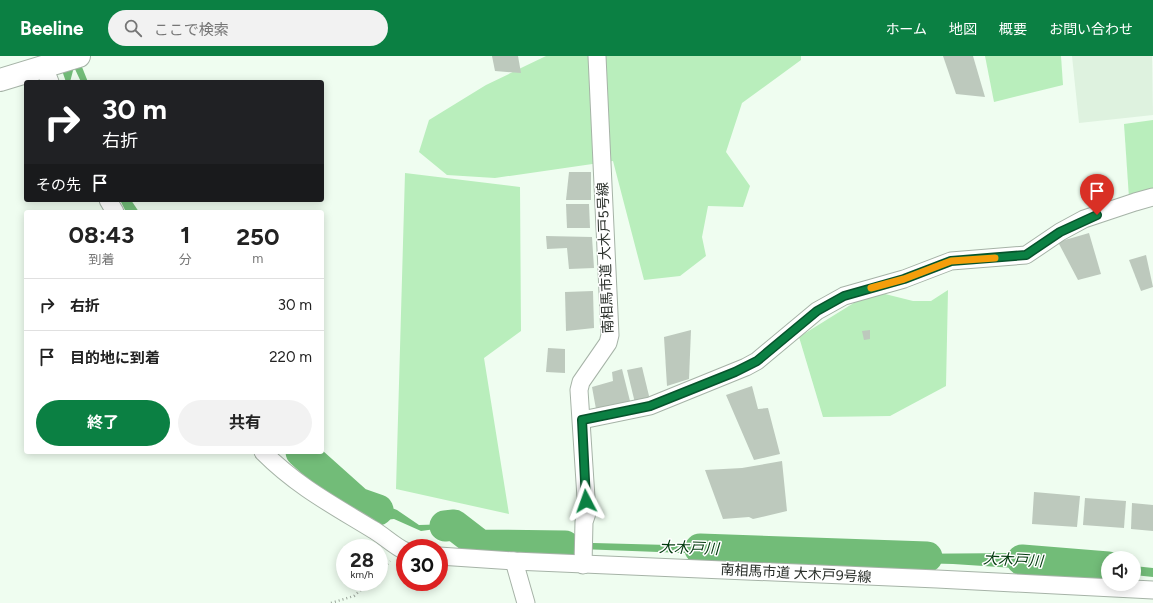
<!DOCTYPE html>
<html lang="ja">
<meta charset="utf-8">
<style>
:root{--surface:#fff;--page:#f2f2f2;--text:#222;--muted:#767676;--line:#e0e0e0;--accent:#0b8043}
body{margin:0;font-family:Figtree,"Noto Sans JP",sans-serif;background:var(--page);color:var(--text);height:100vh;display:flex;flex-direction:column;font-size:15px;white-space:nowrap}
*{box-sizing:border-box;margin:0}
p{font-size:13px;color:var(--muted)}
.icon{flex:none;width:22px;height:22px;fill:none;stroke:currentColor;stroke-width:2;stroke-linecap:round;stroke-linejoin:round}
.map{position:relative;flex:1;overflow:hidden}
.panel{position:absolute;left:24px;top:154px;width:300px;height:244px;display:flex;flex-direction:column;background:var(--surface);border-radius:4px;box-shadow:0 2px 10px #0003}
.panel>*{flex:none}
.guide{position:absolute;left:24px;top:24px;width:300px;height:122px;border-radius:4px;box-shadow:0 2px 10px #0003;background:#202124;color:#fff;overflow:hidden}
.buttons{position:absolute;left:1101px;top:495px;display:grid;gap:8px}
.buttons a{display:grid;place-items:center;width:40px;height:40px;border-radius:50%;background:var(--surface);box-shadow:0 2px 10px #0003;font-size:20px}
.speed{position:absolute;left:336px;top:483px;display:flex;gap:8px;font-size:20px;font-weight:700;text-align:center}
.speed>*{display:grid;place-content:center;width:52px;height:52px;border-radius:50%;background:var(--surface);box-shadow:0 2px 10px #0003;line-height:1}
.speed small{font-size:10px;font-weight:400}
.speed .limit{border:6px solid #d22;background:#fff;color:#111}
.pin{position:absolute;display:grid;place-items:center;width:34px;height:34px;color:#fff;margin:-41px -17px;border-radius:50% 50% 50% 0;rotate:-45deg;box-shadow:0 0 4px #0007}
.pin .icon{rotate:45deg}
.me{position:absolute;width:44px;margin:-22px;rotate:356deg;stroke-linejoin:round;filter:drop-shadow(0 0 3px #0008)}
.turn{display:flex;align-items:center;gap:14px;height:84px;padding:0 12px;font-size:18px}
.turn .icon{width:52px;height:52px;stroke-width:2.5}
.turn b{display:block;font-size:28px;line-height:34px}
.then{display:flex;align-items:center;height:38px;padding:0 12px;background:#0003;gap:8px;font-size:15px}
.eta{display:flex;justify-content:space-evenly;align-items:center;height:68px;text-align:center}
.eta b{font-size:24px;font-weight:700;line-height:28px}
.button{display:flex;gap:8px;margin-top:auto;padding:8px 12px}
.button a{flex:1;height:46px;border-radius:24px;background:var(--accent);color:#fff;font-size:16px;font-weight:700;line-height:46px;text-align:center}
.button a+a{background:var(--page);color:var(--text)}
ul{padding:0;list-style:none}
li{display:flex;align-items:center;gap:12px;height:52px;padding:0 12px;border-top:1px solid var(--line)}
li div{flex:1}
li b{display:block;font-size:15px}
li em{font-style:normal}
header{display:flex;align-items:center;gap:24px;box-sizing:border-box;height:56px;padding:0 20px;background:var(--accent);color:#fff}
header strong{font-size:19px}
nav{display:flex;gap:22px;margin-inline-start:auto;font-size:14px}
.search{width:280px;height:36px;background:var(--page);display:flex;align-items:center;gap:10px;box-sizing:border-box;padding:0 14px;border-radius:22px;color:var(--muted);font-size:15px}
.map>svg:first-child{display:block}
.built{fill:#def2df}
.green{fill:#b9eebc}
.water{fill:#72bc78}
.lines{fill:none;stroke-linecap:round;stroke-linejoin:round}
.river{stroke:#72bc78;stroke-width:31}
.building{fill:#bdc9bd}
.street-casing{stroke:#a6b3a7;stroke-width:19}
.primary-casing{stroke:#a6b3a7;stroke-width:24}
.path{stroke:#9ca69c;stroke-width:2.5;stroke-dasharray:1 3;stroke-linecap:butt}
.street{stroke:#fff;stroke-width:17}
.primary{stroke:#fff;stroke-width:22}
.route-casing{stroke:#07532c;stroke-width:10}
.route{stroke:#0b8043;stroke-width:7}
.slow{stroke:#f59e0b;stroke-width:7}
.labels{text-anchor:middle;stroke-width:3;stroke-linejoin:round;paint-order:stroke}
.street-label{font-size:14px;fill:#2a2f2a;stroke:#fff}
.water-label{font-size:15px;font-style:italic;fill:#00390c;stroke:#fff}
</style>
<header>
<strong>Beeline</strong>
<div class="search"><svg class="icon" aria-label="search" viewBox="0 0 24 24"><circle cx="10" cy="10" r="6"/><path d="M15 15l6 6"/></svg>ここで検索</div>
<nav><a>ホーム</a><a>地図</a><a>概要</a><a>お問い合わせ</a></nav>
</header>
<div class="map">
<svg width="1153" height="547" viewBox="0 0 1153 547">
<rect width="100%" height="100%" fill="#effdf0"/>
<polygon class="built" points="1072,0 1152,0 1153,59 1079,67"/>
<g class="green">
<polygon points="546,0 801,0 801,4 742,47 726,96 750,130 743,151 708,150 702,181 706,200 680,220 644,224 613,105 495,122 447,119 419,96 429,64 486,29"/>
<polygon points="985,0 1061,0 1063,29 994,46"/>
<polygon points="1153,64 1153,134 1129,142 1124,68"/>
<polygon points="405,117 520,131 521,275 484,302 509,458 396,433"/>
<polygon points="948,234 946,330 890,360 823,361 799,281 873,235 913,245 931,245"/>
</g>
<g class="water">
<polygon points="57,0 80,6 88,26 81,26 74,11 70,26 66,26"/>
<polygon points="120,144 131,144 139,156 126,156"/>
<polygon points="295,396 310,396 341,432 397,454 419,469 452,468 475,484 707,490 790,500 866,493 874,504 890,498 1032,497 1084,513 1104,506 1108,507 1108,518 953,508 876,506 763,500 475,489 450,471 421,475 394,463 384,464 319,422"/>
<polygon points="1134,510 1153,512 1153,521 1134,519"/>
</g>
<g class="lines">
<g class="river">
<polyline points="301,396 358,447 378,454"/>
<polyline points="445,470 454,469 480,489 565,490"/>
<polyline points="700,493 927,501"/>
<polyline points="1022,504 1108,511"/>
</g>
</g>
<g class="building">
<polygon points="492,0 518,0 521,17 495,15"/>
<polygon points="943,0 973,0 985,41 956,38"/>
<polygon points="569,116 591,116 591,144 566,144"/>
<polygon points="566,148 589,148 590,172 567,172"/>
<polygon points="1089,177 1101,218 1078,224 1058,186"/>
<polygon points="546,180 592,181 594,212 569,213 567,192 547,193"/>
<polygon points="1146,199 1153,231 1141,235 1129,204"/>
<polygon points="593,235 594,272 566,275 565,236"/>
<polygon points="691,274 689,323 667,330 664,281"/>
<polygon points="870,274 870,283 864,284 862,275"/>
<polygon points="548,292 565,293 565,317 546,316"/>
<polygon points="642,311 650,344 635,347 627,314"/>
<polygon points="622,313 630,345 596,353 592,331 613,325 612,316"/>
<polygon points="752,330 758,353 768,352 780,398 754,404 726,339"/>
<polygon points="782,405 787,455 753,463 749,461 723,463 705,414 742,412"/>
<polygon points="1034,436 1080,440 1077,471 1032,468"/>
<polygon points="1085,442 1126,445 1124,472 1083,469"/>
<polygon points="1132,447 1153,449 1153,475 1131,473"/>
</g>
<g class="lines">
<g class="street-casing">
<g id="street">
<polyline points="44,11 50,26"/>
<polyline points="108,144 115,156"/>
<polyline points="582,364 650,350 746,311 757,305 817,255 844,240 904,223 951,205 1026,199 1060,176 1084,163 1135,146 1153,141"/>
<path d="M263,396C297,430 331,448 372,473C383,479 394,490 405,495"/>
<polyline points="439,500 514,505 937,523 1153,534"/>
<polyline points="514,505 526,547"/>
<polyline points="583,509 584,466 587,457 579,334 581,326 608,287 610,279 597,0"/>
</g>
</g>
<g class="primary-casing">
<polyline id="primary" points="0,24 79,0"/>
</g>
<g class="path">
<polyline points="379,517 390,505"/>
<polyline points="331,547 354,540 370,526"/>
</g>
<use href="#street" class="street"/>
<use href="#primary" class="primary"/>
</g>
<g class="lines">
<g class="route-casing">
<polyline id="route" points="586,445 582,364 650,350 735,316 757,305 817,255 844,240 904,223 951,205 1026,199 1060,176 1097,159"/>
</g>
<use href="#route" class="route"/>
<polyline class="slow" points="871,232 904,223 951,205 995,202"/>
</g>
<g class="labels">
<g class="street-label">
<text transform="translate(605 202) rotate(-92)" y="5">南相馬市道 大木戸5号線</text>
<text transform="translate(796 517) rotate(3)" y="5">南相馬市道 大木戸9号線</text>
</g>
<g class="water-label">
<text transform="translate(689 492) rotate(2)" y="5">大木戸川</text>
<text transform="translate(1013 504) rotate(3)" y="5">大木戸川</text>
</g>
</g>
</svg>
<div class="buttons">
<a><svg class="icon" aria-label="sound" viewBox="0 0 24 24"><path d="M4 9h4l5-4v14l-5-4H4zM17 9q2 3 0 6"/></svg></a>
</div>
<div class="speed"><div>28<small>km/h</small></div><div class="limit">30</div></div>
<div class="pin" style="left:1097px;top:159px;background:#d93025"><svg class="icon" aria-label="arrive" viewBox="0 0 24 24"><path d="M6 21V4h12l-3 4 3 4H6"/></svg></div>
<svg class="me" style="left:586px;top:445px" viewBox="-20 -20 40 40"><path d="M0-17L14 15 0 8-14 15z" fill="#0b8043" stroke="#fff" stroke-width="4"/></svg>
<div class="guide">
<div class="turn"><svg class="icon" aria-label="right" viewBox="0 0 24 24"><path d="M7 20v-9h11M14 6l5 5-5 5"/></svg><div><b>30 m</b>右折</div></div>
<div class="then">その先<svg class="icon" aria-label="arrive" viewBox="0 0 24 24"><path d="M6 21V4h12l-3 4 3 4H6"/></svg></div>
</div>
<section class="panel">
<div class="eta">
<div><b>08:43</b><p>到着</p></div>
<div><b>1</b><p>分</p></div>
<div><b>250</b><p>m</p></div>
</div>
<ul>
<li><svg class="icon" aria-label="right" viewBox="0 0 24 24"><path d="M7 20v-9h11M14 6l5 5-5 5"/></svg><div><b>右折</b></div><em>30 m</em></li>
<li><svg class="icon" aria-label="arrive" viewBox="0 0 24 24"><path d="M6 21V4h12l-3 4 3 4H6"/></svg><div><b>目的地に到着</b></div><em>220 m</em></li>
</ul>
<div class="button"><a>終了</a><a>共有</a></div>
</section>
</div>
